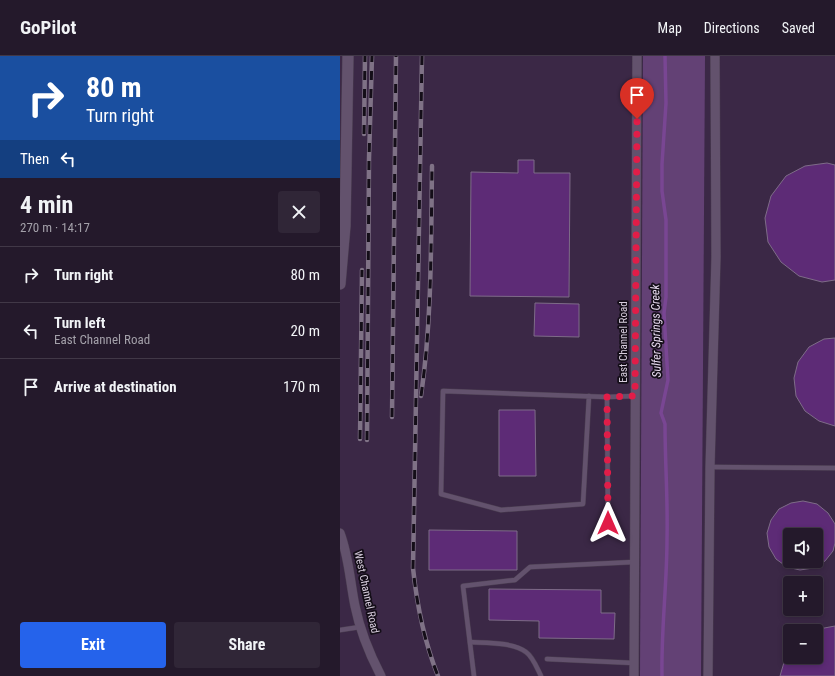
<!DOCTYPE html>
<meta charset="utf-8">
<style>
:root{--surface:#24192b;--page:#302637;--text:#f1f3f6;--muted:#a3a0a9;--line:#413847;--accent:#2563eb}
body{margin:0;font-family:"Roboto Condensed",sans-serif;background:var(--page);color:var(--text);height:100vh;display:flex;flex-direction:column;font-size:15px;white-space:nowrap}
*{box-sizing:border-box;margin:0}
p{font-size:13px;color:var(--muted)}
.icon{flex:none;width:22px;height:22px;fill:none;stroke:currentColor;stroke-width:2;stroke-linecap:round;stroke-linejoin:round}
.map{position:relative;flex:1;overflow:hidden}
.panel{display:flex;flex-direction:column;background:var(--surface);width:340px}
.panel>*{flex:none}
.banner{background:#1a4fa0;color:#fff;overflow:hidden}
.fabs{position:absolute;left:443px;top:472px;display:grid;gap:8px}
.fabs a{display:grid;place-items:center;width:40px;height:40px;border-radius:4px;background:var(--surface);box-shadow:0 2px 6px #0003,0 0 0 1px var(--line);font-size:20px}
.pin{position:absolute;display:grid;place-items:center;width:34px;height:34px;color:#fff;margin:-41px -17px;border-radius:50% 50% 50% 0;rotate:-45deg;box-shadow:0 0 4px #0007}
.pin .icon{rotate:45deg}
.me{position:absolute;width:44px;margin:-22px;rotate:0deg;stroke-linejoin:round;filter:drop-shadow(0 0 3px #0008)}
.turn{display:flex;align-items:center;gap:14px;height:84px;padding:0 20px;font-size:18px}
.turn .icon{width:52px;height:52px;stroke-width:2.5}
.turn b{display:block;font-size:28px;line-height:34px}
.then{display:flex;align-items:center;height:38px;padding:0 20px;background:#0003;gap:8px;font-size:15px}
.round{display:grid;place-items:center;flex:none;width:42px;height:42px;border-radius:4px;background:var(--page)}
.overview{display:flex;align-items:center;justify-content:space-between;height:68px;padding:0 20px}
h1{font-size:24px;font-weight:700;line-height:30px}
.primary-button{display:flex;gap:8px;margin-top:auto;padding:8px 20px}
.primary-button a{flex:1;height:46px;border-radius:4px;background:var(--accent);color:#fff;font-size:16px;font-weight:700;line-height:46px;text-align:center}
.primary-button a+a{background:var(--page);color:var(--text)}
ul{padding:0;list-style:none}
li{display:flex;align-items:center;gap:12px;height:56px;padding:0 20px;border-top:1px solid var(--line)}
li div{flex:1}
li b{display:block;font-size:15px}
li em{font-style:normal}
header{display:flex;align-items:center;gap:24px;box-sizing:border-box;height:56px;padding:0 20px;background:var(--surface);border-bottom:1px solid var(--line)}
header strong{font-size:19px}
nav{display:flex;gap:22px;margin-inline-start:auto;font-size:14px}
main{display:flex;flex:1;min-height:0}
.map>svg:first-child{display:block}
.built{fill:#3b2846;fill-rule:evenodd}
.green{fill:#634175}
.lines{fill:none;stroke-linecap:round;stroke-linejoin:round}
.stream{stroke:#794693;stroke-width:3.5}
.building{fill:#5d2b76;stroke:#7e6c88;fill-rule:evenodd}
.service-casing{stroke:#4a3d50;stroke-width:5.5}
.minor-casing{stroke:#4a3d50;stroke-width:10}
.tertiary-casing{stroke:#4a3d50;stroke-width:12}
.service{stroke:#63526d;stroke-width:4.5}
.minor{stroke:#63526d;stroke-width:9}
.tertiary{stroke:#63526d;stroke-width:11}
.rail-casing{stroke:#7f7286;stroke-width:4.5}
.rail{stroke:#140e18;stroke-width:3;stroke-dasharray:9;stroke-linecap:butt}
.route{stroke:#e11d48;stroke-width:7;stroke-dasharray:0 12.6}
.labels{text-anchor:middle;stroke-width:3.5;stroke-linejoin:round;paint-order:stroke}
.street-label{font-size:11px;fill:#d7cddd;stroke:#140e18}
.water-label{font-size:12px;font-style:italic;fill:#e8dbf0;stroke:#140e18}
</style>
<header>
<strong>GoPilot</strong>
<nav><a>Map</a><a>Directions</a><a>Saved</a></nav>
</header>
<main>
<section class="panel">
<div class="banner">
<div class="turn"><svg class="icon" aria-label="right" viewBox="0 0 24 24"><path d="M7 20v-9h11M14 6l5 5-5 5"/></svg><div><b>80 m</b>Turn right</div></div>
<div class="then">Then<svg class="icon" aria-label="left" viewBox="0 0 24 24"><path d="M17 20v-9H6M10 6l-5 5 5 5"/></svg></div>
</div>
<div class="overview"><div><h1>4 min</h1><p>270 m · 14:17</p></div><a class="round"><svg class="icon" aria-label="close" viewBox="0 0 24 24"><path d="M6 6l12 12M18 6L6 18"/></svg></a></div>
<ul>
<li><svg class="icon" aria-label="right" viewBox="0 0 24 24"><path d="M7 20v-9h11M14 6l5 5-5 5"/></svg><div><b>Turn right</b></div><em>80 m</em></li>
<li><svg class="icon" aria-label="left" viewBox="0 0 24 24"><path d="M17 20v-9H6M10 6l-5 5 5 5"/></svg><div><b>Turn left</b><p>East Channel Road</p></div><em>20 m</em></li>
<li><svg class="icon" aria-label="arrive" viewBox="0 0 24 24"><path d="M6 21V4h12l-3 4 3 4H6"/></svg><div><b>Arrive at destination</b></div><em>170 m</em></li>
</ul>
<div class="primary-button"><a>Exit</a><a>Share</a></div>
</section>
<div class="map">
<svg width="495" height="620" viewBox="0 0 495 620">
<rect width="100%" height="100%" fill="#302139"/>
<g class="built">
<polygon points="0,0 336,0 333,620 0,620"/>
<path d="M354,0H495V620H353ZM450,479H476V505H450ZM450,527H476V553H450ZM450,575H476V601H450Z"/>
</g>
<polygon class="green" points="303,0 365,0 361,620 300,620"/>
<g class="lines">
<path class="stream" d="M322,620C321,574 327,529 327,483C328,445 325,406 325,368L321,357L328,324L324,257L326,241V164L322,135V108L326,47L325,0"/>
</g>
<g class="building">
<polygon points="178,104 194,104 194,117 230,117 229,241 130,240 131,116 178,117"/>
<polygon points="487,107 495,109 495,224 482,226 459,220 441,206 428,186 425,162 431,140 446,120 465,110"/>
<polygon points="195,247 239,248 239,281 194,280"/>
<polygon points="495,282 495,370 479,365 465,355 456,340 454,322 458,306 469,291 484,283"/>
<polygon points="159,354 195,354 196,420 159,420"/>
<path d="M463,445L477,448L488,457L495,468V487L493,495L485,505L473,512L460,514L447,511L436,503L429,491L427,477L431,464L439,453L451,447ZM450,479H476V505H450Z"/>
<polygon points="89,474 177,475 177,514 89,514"/>
<polygon points="149,533 261,534 261,557 275,557 274,583 199,582 199,565 149,564"/>
<polygon points="495,570 495,620 440,620 445,603 450,595 450,601 476,601 476,575 474,575 479,573"/>
</g>
<g class="lines">
<g class="service-casing">
<g id="service">
<polyline points="249,340 243,448 161,454 101,438 103,335 267,341"/>
<polyline points="370,411 495,412"/>
<polyline points="268,467 267,341 295,340"/>
<polyline points="0,574 20,571"/>
<path d="M130,586C145,587 173,586 186,596C193,601 197,612 201,620"/>
<polyline points="207,603 294,607"/>
<polyline points="134,620 123,530 175,524 190,511 294,506"/>
</g>
</g>
<g class="minor-casing">
<g id="minor">
<path d="M0,477C9,501 10,526 15,550C20,575 29,597 41,620"/>
<polyline points="294,620 297,0"/>
<polyline points="368,620 370,411 376,201 375,0"/>
</g>
</g>
<g class="tertiary-casing">
<polyline id="tertiary" points="0,228 5,170 8,0"/>
</g>
<use href="#service" class="service"/>
<use href="#minor" class="minor"/>
<use href="#tertiary" class="tertiary"/>
<g class="rail-casing">
<g id="rail">
<path d="M82,0L73,512C77,550 84,585 98,620"/>
<polyline points="24,78 25,0"/>
<path d="M81,340C92,264 91,187 92,110"/>
<polyline points="52,361 56,0"/>
<polyline points="20,383 22,214"/>
<polyline points="27,384 29,103 32,0"/>
</g>
</g>
<use href="#rail" class="rail"/>
</g>
<g class="lines">
<polyline class="route" points="268,467 267,341 295,340 297,63"/>
</g>
<g class="labels">
<g class="street-label">
<text transform="translate(283 286) rotate(-90)" y="4">East Channel Road</text>
<text transform="translate(27 536) rotate(78)" y="4">West Channel Road</text>
</g>
<g class="water-label">
<text transform="translate(316 275) rotate(-91)" y="4">Sulfer Springs Creek</text>
</g>
</g>
</svg>
<div class="fabs">
<a><svg class="icon" aria-label="sound" viewBox="0 0 24 24"><path d="M4 9h4l5-4v14l-5-4H4zM17 9q2 3 0 6"/></svg></a>
<a>+</a>
<a>−</a>
</div>
<div class="pin" style="left:297px;top:63px;background:#d93025"><svg class="icon" aria-label="arrive" viewBox="0 0 24 24"><path d="M6 21V4h12l-3 4 3 4H6"/></svg></div>
<svg class="me" style="left:268px;top:467px" viewBox="-20 -20 40 40"><path d="M0-17L14 15 0 8-14 15z" fill="#e11d48" stroke="#fff" stroke-width="4"/></svg>
</div>
</main>
